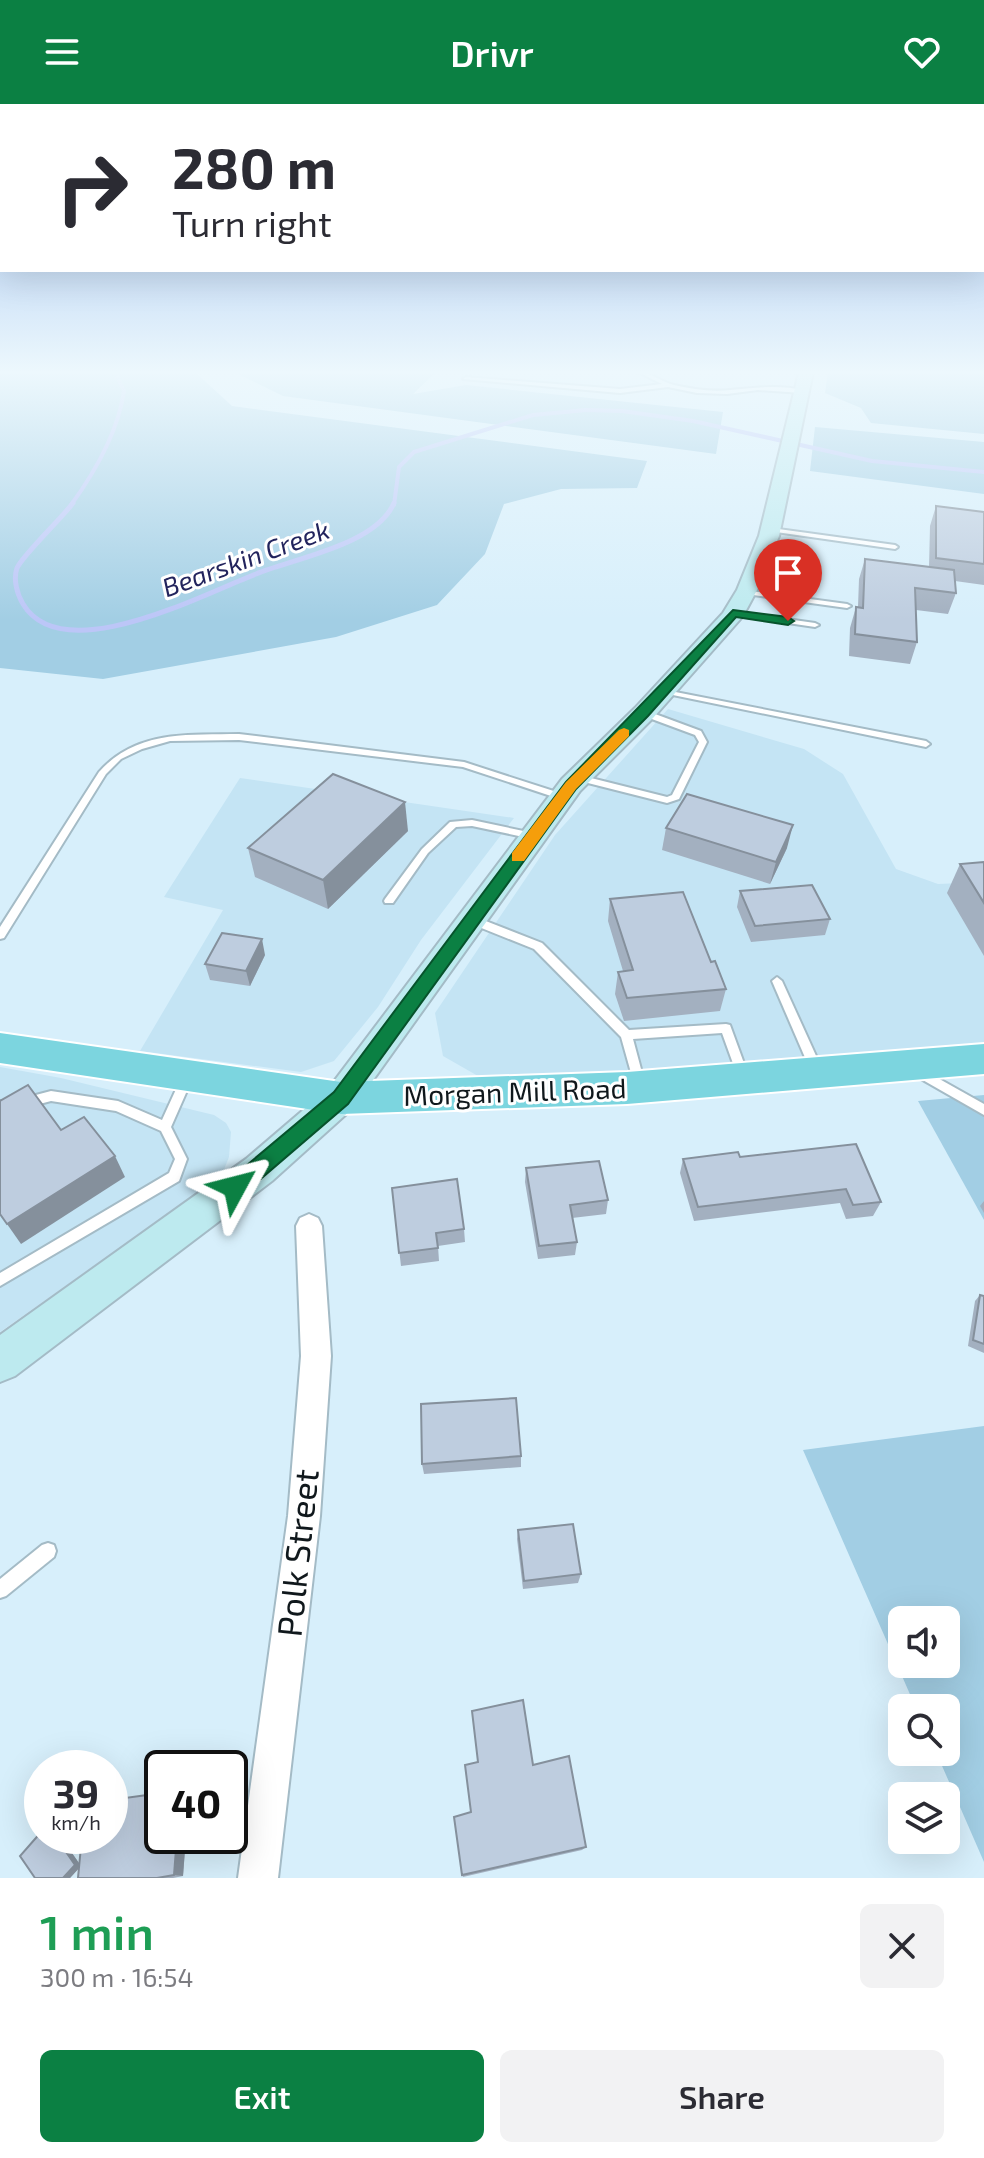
<!DOCTYPE html>
<meta charset="utf-8">
<style>
:root{--surface:#fff;--page:#f2f2f3;--text:#2b2b33;--muted:#7c7c81;--accent:#0b8043}
body{margin:0;font-family:"Exo 2",sans-serif;background:var(--page);color:var(--text);height:100vh;display:flex;flex-direction:column;font-size:30px;white-space:nowrap}
*{box-sizing:border-box;margin:0}
p{font-size:26px;color:var(--muted)}
.icon{flex:none;width:44px;height:44px;fill:none;stroke:currentColor;stroke-width:2;stroke-linecap:round;stroke-linejoin:round}
.map{position:relative;height:1774px;overflow:hidden}
.side{display:flex;flex-direction:column;background:var(--surface);flex:1}
.side>*{flex:none}
.banner{position:absolute;left:0px;top:0px;width:984px;height:168px;box-shadow:0 8px 32px #0002;background:#fff;color:var(--text);overflow:hidden}
.fabs{position:absolute;left:888px;top:1502px;display:grid;gap:16px}
.fabs a{display:grid;place-items:center;width:72px;height:72px;border-radius:12px;background:var(--surface);box-shadow:0 8px 32px #0002;font-size:40px}
.speed{position:absolute;left:24px;top:1646px;display:flex;gap:16px;font-size:40px;font-weight:700;text-align:center}
.speed>*{display:grid;place-content:center;width:104px;height:104px;border-radius:50%;background:var(--surface);box-shadow:0 8px 32px #0002;line-height:1}
.speed small{font-size:20px;font-weight:400}
.speed .limit{border:4px solid #111;border-radius:12px;background:#fff;color:#111}
.pin{position:absolute;display:grid;place-items:center;width:68px;height:68px;color:#fff;margin:-82px -34px;border-radius:50% 50% 50% 0;rotate:-45deg;box-shadow:0 0 8px #0007}
.pin .icon{rotate:45deg}
.me{position:absolute;width:88px;margin:-44px;rotate:52deg;stroke-linejoin:round;filter:drop-shadow(0 0 6px #0008)}
.turn{display:flex;align-items:center;gap:28px;height:168px;padding:0 40px;font-size:36px}
.turn .icon{width:104px;height:104px;stroke-width:2.5}
.turn b{display:block;font-size:56px;line-height:68px}
.round{display:grid;place-items:center;flex:none;width:84px;height:84px;border-radius:12px;background:var(--page)}
.head{display:flex;align-items:center;justify-content:space-between;height:136px;padding:0 40px}
h1{font-size:48px;font-weight:600;line-height:60px;color:#1e9e55}
.button{display:flex;gap:16px;margin-top:auto;padding:16px 40px}
.button a{flex:1;height:92px;border-radius:12px;background:var(--accent);color:#fff;font-size:32px;font-weight:600;line-height:92px;text-align:center}
.button a+a{background:var(--page);color:var(--text)}
header{display:flex;justify-content:space-between;align-items:center;height:104px;padding:0 40px;background:var(--accent);color:#fff;font-size:36px;font-weight:600}
.map>svg:first-child{display:block}
.built{fill:#c4e4f4}
.green{fill:#a2cee4;fill-rule:evenodd}
.lines{fill:none;stroke-linecap:round;stroke-linejoin:round}
.stream-far1{stroke:#bcc6f7;stroke-width:4}
.stream{stroke:#bcc6f7;stroke-width:5}
.lane-casing{stroke:#a4bbc6;stroke-width:4}
.street-casing{stroke:#a4bbc6;stroke-width:4}
.secondary-casing{stroke:#a4bbc6;stroke-width:4}
.primary-casing{stroke:#fff;stroke-width:4}
.lane{fill:#fff;fill-rule:evenodd}
.street{fill:#fff;fill-rule:evenodd}
.secondary{fill:#bdeaef;fill-rule:evenodd}
.primary{fill:#7cd5df;fill-rule:evenodd}
.wall{fill:#a3b0c0}
.shaded-wall{fill:#85909c}
.building{fill:#becddf;stroke:#85909c;stroke-width:2}
.route{fill:#0b8043;stroke:#07532c;stroke-width:2}
.slow{fill:#f59e0b}
.labels{text-anchor:middle;stroke-width:6;stroke-linejoin:round;paint-order:stroke}
.far-water-label{font-size:26px;font-style:italic;fill:#22245d;stroke:#fff}
.street-label{font-size:28px;fill:#10181c;stroke:#fff}
.near-street-label{font-size:34px;fill:#10181c;stroke:#fff}
</style>
<header><svg class="icon" aria-label="menu" viewBox="0 0 24 24"><path d="M4 6h16M4 12h16M4 18h16"/></svg>Drivr<svg class="icon" aria-label="heart" viewBox="0 0 24 24"><path d="M12 20l-8-8c-3-5 5-10 8-4 3-6 11-1 8 4z"/></svg></header>
<div class="map">
<svg width="984" height="1774" viewBox="0 0 984 1774">
<rect width="100%" height="100%" fill="#d7effb"/>
<g class="built">
<polygon points="668,605 804,645 843,670 896,765 938,780 984,778 984,940 781,959 485,976 443,952 435,909 555,731"/>
<polygon points="240,674 514,714 421,836 378,903 334,957 301,968 140,947 223,806 164,793"/>
<polygon points="0,963 61,974 214,1011 226,1019 231,1028 229,1053 221,1073 0,1228"/>
</g>
<g class="green">
<polygon points="0,268 195,268 232,302 647,357 637,384 561,385 504,400 485,450 437,501 336,533 103,575 0,564"/>
<polygon points="234,268 436,268 413,290 466,281 723,308 716,350 283,292"/>
<polygon points="828,268 984,268 984,330 871,319 861,304 825,289"/>
<polygon points="815,323 984,338 984,390 810,367"/>
<polygon points="984,991 984,1116 918,997"/>
<path d="M984,1322V1758L936,1648H946V1604H916L803,1346ZM946,1516V1560H902V1516Z"/>
</g>
<g class="lines">
<g class="stream-far1">
<path d="M71,401C95,368 118,328 124,287L115,268"/>
<polyline points="394,401 399,363 414,348 533,311 586,306 622,307 693,317 872,357 984,368"/>
</g>
<path class="stream" d="M73,399C61,415 23,451 17,464C13,475 17,490 23,500C63,566 205,489 256,470C295,454 376,441 394,399"/>
<g class="lane-casing">
<g id="lane">
<path d="M638,268C651,268 661,278 674,281C692,285 711,288 730,286C754,284 781,280 805,287L802,289L758,286L727,290L697,289L668,283L620,289L463,275L466,273L620,285L662,280Z"/>
<polygon points="771,424 895,441 898,443 895,445 769,427 768,426"/>
<polygon points="743,486 847,500 851,502 847,504 746,490 743,490"/>
<polygon points="730,507 815,519 819,521 815,523 733,511 729,509"/>
<polygon points="660,585 926,637 930,640 926,643 663,589 659,587"/>
<polygon points="641,607 647,607 701,627 707,638 679,695 667,699 576,676 575,674 579,671 667,693 672,691 699,638 695,631 641,611"/>
<path d="M239,630L464,658L566,691L568,693L566,695H560L463,663L239,636L170,637L142,645L121,655L106,670L4,834L0,835V823L99,668C136,626 188,631 239,630Z"/>
<polygon points="472,716 533,729 538,732 533,735 472,722 456,723 428,749 393,799 385,799 384,797 385,795 422,745 450,718"/>
<polygon points="473,812 542,839 629,926 726,920 730,921 749,973 747,976 743,978 739,976 722,929 633,935 645,980 643,983 639,985 635,983 621,933 534,845 469,819 468,816"/>
<polygon points="777,873 782,877 822,965 820,968 812,968 810,965 772,877"/>
<polygon points="918,963 984,1000 984,1011 914,971 912,968 914,965"/>
<polygon points="187,968 191,970 193,973 171,1023 187,1055 179,1077 0,1182 0,1169 169,1069 175,1055 161,1027 116,1007 51,997 13,1007 0,1007 0,997 13,997 51,987 118,997 162,1016 183,970"/>
<polygon points="48,1439 54,1441 56,1447 54,1453 6,1492 0,1494 0,1475 42,1441"/>
</g>
</g>
<g class="street-casing">
<polygon id="street" points="309,1110 318,1114 322,1122 331,1252 320,1412 278,1774 238,1774 288,1412 301,1252 296,1122 300,1114"/>
</g>
<g class="secondary-casing">
<polygon id="secondary" points="799,268 813,268 779,432 757,486 743,512 653,614 580,687 353,1004 272,1077 15,1272 0,1278 0,1231 246,1055 329,984 562,675 635,604 723,509 737,486 759,432"/>
</g>
<g class="primary-casing">
<polygon id="primary" points="0,929 341,978 627,968 984,940 984,970 627,1000 341,1010 0,959"/>
</g>
<use href="#lane" class="lane"/>
<use href="#street" class="street"/>
<use href="#secondary" class="secondary"/>
<use href="#primary" class="primary"/>
</g>
<g class="wall">
<polygon points="936,402 984,408 984,481 955,477 956,489 948,510 916,506 917,538 910,560 849,552 850,524 856,503 858,503 859,475 865,455 929,463 930,422"/>
<polygon points="666,724 787,744 770,780 662,746"/>
<polygon points="408,727 328,805 255,773 248,744"/>
<polygon points="984,758 984,852 947,789 960,760"/>
<polygon points="740,787 830,815 825,831 751,838 737,803"/>
<polygon points="610,795 711,858 726,885 720,907 624,917 615,890 618,868 623,867 608,817"/>
<polygon points="265,851 250,882 210,876 205,860"/>
<polygon points="856,1040 881,1098 873,1112 846,1115 840,1099 694,1117 680,1069 683,1055 740,1053"/>
<polygon points="526,1064 608,1096 606,1110 572,1114 577,1138 575,1151 538,1155 525,1078"/>
<polygon points="392,1084 464,1125 465,1138 438,1142 439,1157 401,1162"/>
<polygon points="984,1097 984,1109 980,1102"/>
<polygon points="980,1191 984,1192 984,1249 968,1242 975,1197"/>
<polygon points="521,1352 521,1363 424,1370 422,1360"/>
<polygon points="518,1426 581,1470 578,1479 523,1485 517,1435"/>
<polygon points="533,1661 586,1743 582,1746 463,1773 462,1771 471,1708"/>
<polygon points="60,1732 79,1759 162,1732 186,1732 183,1772 173,1774 78,1774 79,1764 70,1774"/>
</g>
<g class="shaded-wall">
<polygon points="405,698 408,727 328,805 323,776"/>
<polygon points="793,721 787,744 770,780 776,758"/>
<polygon points="262,835 265,851 250,882 246,867"/>
<polygon points="115,1052 125,1073 21,1140 7,1120"/>
<polygon points="55,1732 60,1732 81,1762 70,1774 63,1774"/>
<polygon points="177,1732 186,1732 183,1772 174,1771"/>
</g>
<g class="building">
<polygon points="936,402 984,408 984,460 936,454"/>
<polygon points="865,455 954,466 956,489 915,484 917,538 855,530 856,503 863,504"/>
<polygon points="333,670 405,698 323,776 248,744"/>
<polygon points="687,690 793,721 776,758 666,724"/>
<polygon points="984,758 984,799 960,760"/>
<polygon points="812,781 830,815 755,822 740,787"/>
<polygon points="683,788 711,858 715,857 726,885 627,894 618,868 633,866 610,795"/>
<polygon points="222,829 262,835 246,867 205,860"/>
<polygon points="28,981 61,1026 84,1013 115,1052 7,1120 0,1110 0,997"/>
<polygon points="856,1040 881,1098 853,1101 846,1085 698,1103 683,1055 738,1048 740,1053"/>
<polygon points="599,1057 608,1096 570,1101 577,1138 539,1142 526,1064"/>
<polygon points="457,1075 464,1125 436,1129 438,1144 399,1149 392,1084"/>
<polygon points="980,1191 984,1192 984,1240 973,1236"/>
<polygon points="516,1294 521,1352 422,1360 421,1300"/>
<polygon points="573,1420 581,1470 524,1477 518,1426"/>
<polygon points="523,1596 533,1661 569,1652 586,1743 462,1771 454,1713 471,1708 465,1661 478,1658 472,1607"/>
<polygon points="162,1689 162,1732 177,1732 174,1771 157,1774 78,1774 82,1732 110,1732 110,1696"/>
<polygon points="42,1727 42,1732 55,1732 75,1761 63,1774 35,1774 20,1752"/>
</g>
<linearGradient id="sky" x2="0" y2="1"><stop stop-color="#96bbee"/><stop offset="0.52" stop-color="#edf8fd"/><stop offset="1" stop-color="#edf8fd" stop-opacity="0"/></linearGradient>
<rect width="984" height="516" fill="url(#sky)"/>
<polygon class="route" points="733,506 788,513 794,517 788,521 736,513 648,612 576,685 348,1000 243,1090 235,1093 228,1090 225,1083 228,1077 334,988 566,678"/>
<polygon class="slow" points="624,624 629,626 629,632 576,685 524,757 512,757 512,749 566,678 619,626"/>
<g class="labels">
<g class="far-water-label">
<text transform="translate(246 455) rotate(-20)" y="9">Bearskin Creek</text>
</g>
<g class="street-label">
<text transform="translate(515 988) rotate(-2)" y="10">Morgan Mill Road</text>
</g>
<g class="near-street-label">
<text transform="translate(298 1449) rotate(-84)" y="12">Polk Street</text>
</g>
</g>
</svg>
<div class="fabs">
<a><svg class="icon" aria-label="sound" viewBox="0 0 24 24"><path d="M4 9h4l5-4v14l-5-4H4zM17 9q2 3 0 6"/></svg></a>
<a><svg class="icon" aria-label="search" viewBox="0 0 24 24"><circle cx="10" cy="10" r="6"/><path d="M15 15l6 6"/></svg></a>
<a><svg class="icon" aria-label="layers" viewBox="0 0 24 24"><path d="M12 4l9 5-9 5-9-5zM3 14l9 5 9-5"/></svg></a>
</div>
<div class="speed"><div>39<small>km/h</small></div><div class="limit">40</div></div>
<div class="pin" style="left:788px;top:517px;background:#d93025"><svg class="icon" aria-label="arrive" viewBox="0 0 24 24"><path d="M6 21V4h12l-3 4 3 4H6"/></svg></div>
<svg class="me" style="left:235px;top:1083px" viewBox="-20 -20 40 40"><path d="M0-17L14 15 0 8-14 15z" fill="#0b8043" stroke="#fff" stroke-width="4"/></svg>
<div class="banner">
<div class="turn"><svg class="icon" aria-label="right" viewBox="0 0 24 24"><path d="M7 20v-9h11M14 6l5 5-5 5"/></svg><div><b>280 m</b>Turn right</div></div>
</div>
</div>
<section class="side">
<div class="head"><div><h1>1 min</h1><p>300 m · 16:54</p></div><a class="round"><svg class="icon" aria-label="close" viewBox="0 0 24 24"><path d="M6 6l12 12M18 6L6 18"/></svg></a></div>
<div class="button"><a>Exit</a><a>Share</a></div>
</section>
